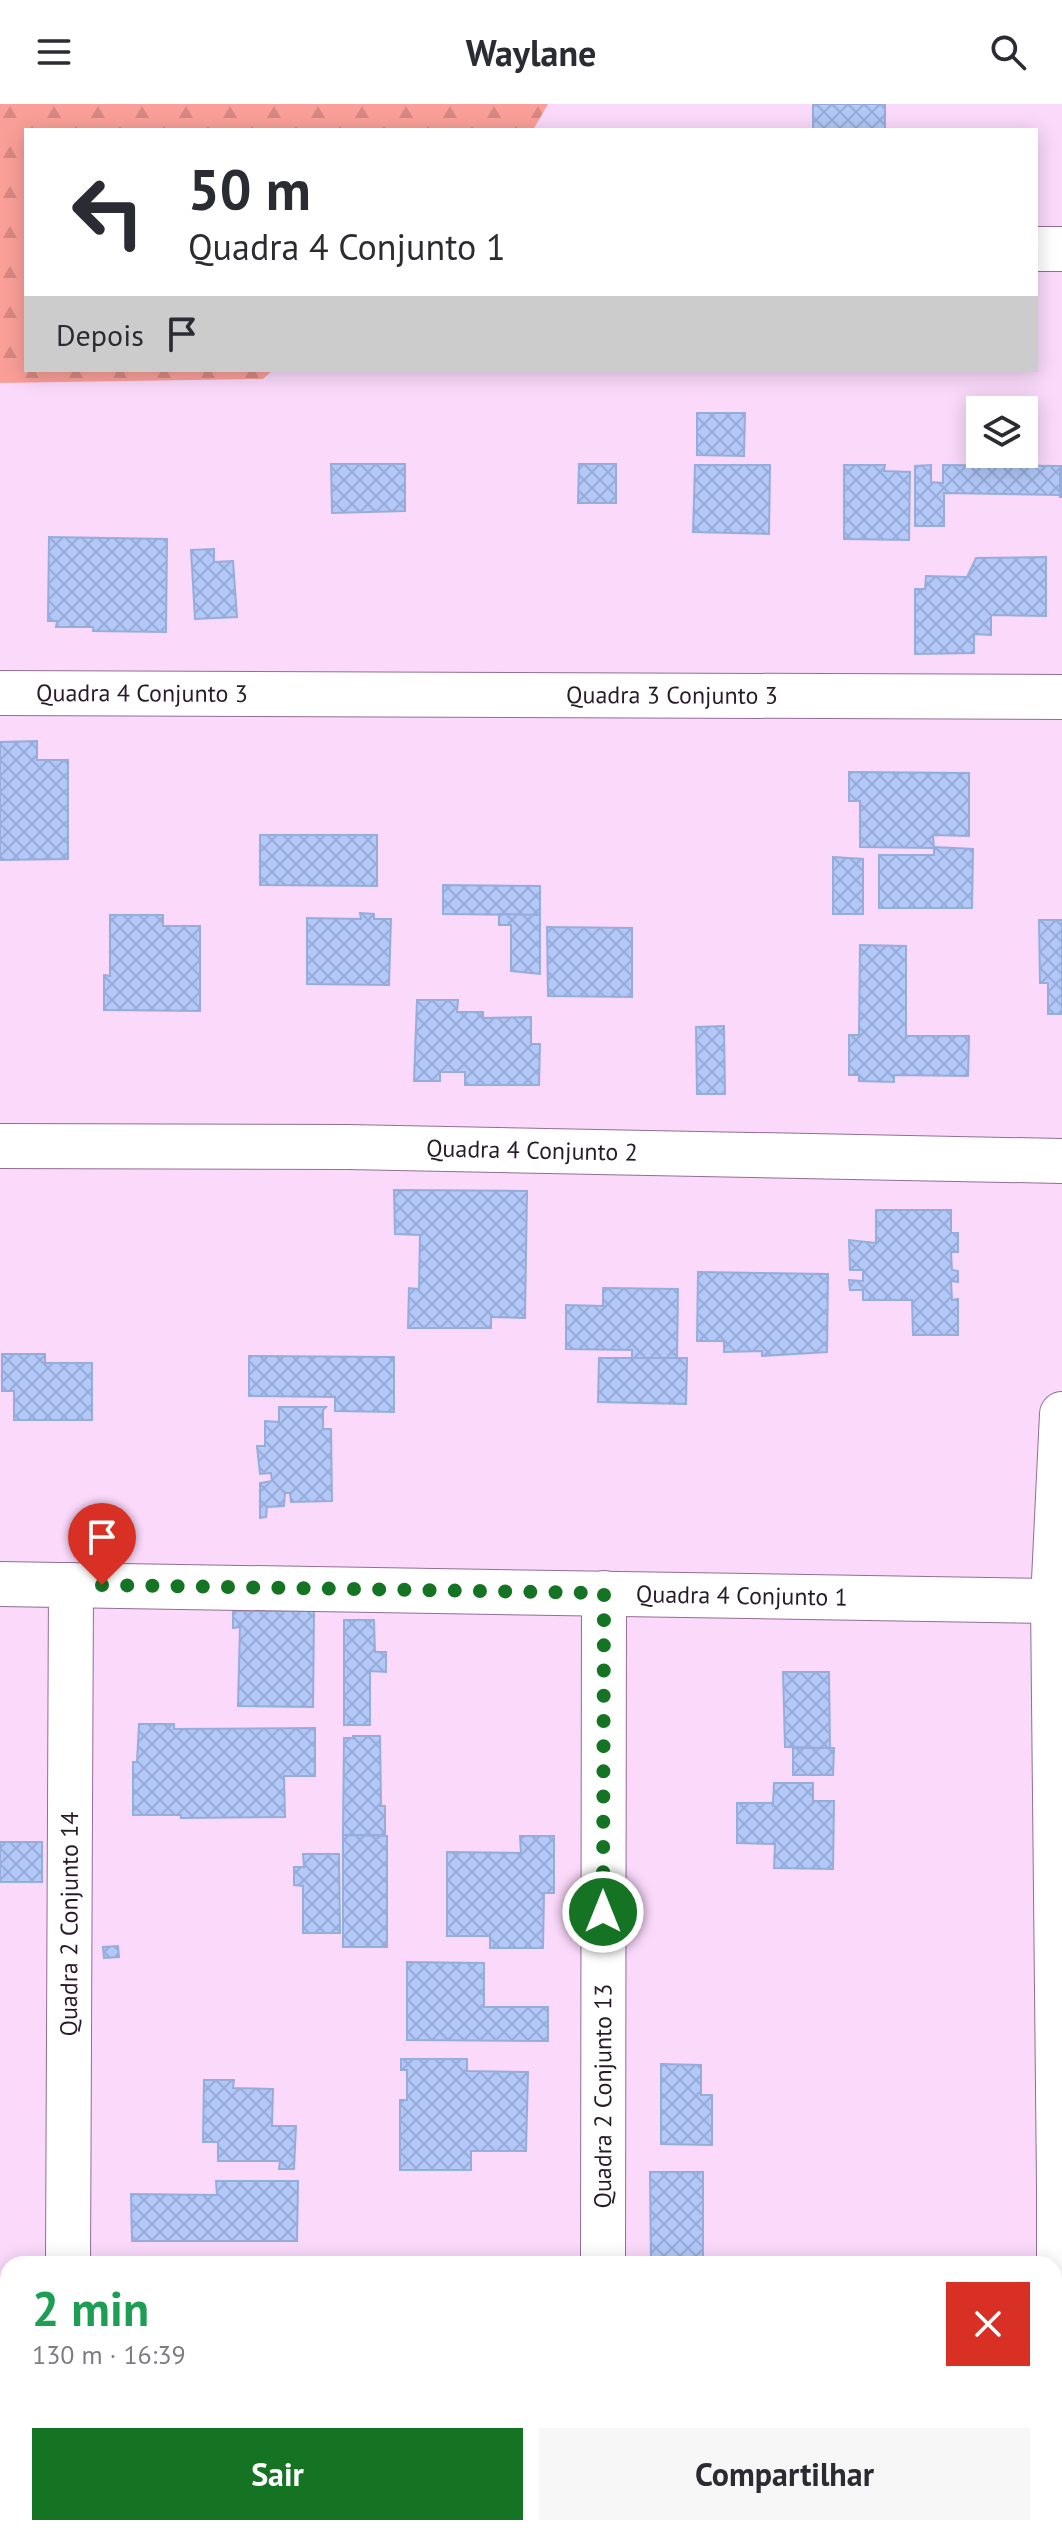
<!DOCTYPE html>
<html lang="pt">
<meta charset="utf-8">
<style>
:root{--surface:#fff;--page:#f7f7f7;--text:#2b2b33;--muted:#7c7c81;--accent:#157423}
body{margin:0;font-family:"PT Sans",sans-serif;background:var(--page);color:var(--text);height:100vh;display:flex;flex-direction:column;font-size:30px;white-space:nowrap}
*{box-sizing:border-box;margin:0}
p{font-size:26px;color:var(--muted)}
.icon{flex:none;width:44px;height:44px;fill:none;stroke:currentColor;stroke-width:2;stroke-linecap:round;stroke-linejoin:round}
.map{position:relative;flex:1;overflow:hidden}
.drawer{position:absolute;left:0px;top:2152px;width:1062px;height:280px;display:flex;flex-direction:column;background:var(--surface);border-radius:24px 24px 0 0;box-shadow:0 4px 20px #0003}
.drawer>*{flex:none}
.hud{position:absolute;left:24px;top:24px;width:1014px;height:244px;border-radius:0px;box-shadow:0 4px 20px #0003;background:#fff;color:var(--text);overflow:hidden}
.tools{position:absolute;left:966px;top:292px;display:grid;gap:16px}
.tools a{display:grid;place-items:center;width:72px;height:72px;border-radius:0px;background:var(--surface);box-shadow:0 4px 20px #0003;font-size:40px}
.pin{position:absolute;display:grid;place-items:center;width:68px;height:68px;color:#fff;margin:-82px -34px;border-radius:50% 50% 50% 0;rotate:-45deg;box-shadow:0 0 8px #0007}
.pin .icon{rotate:45deg}
.me{position:absolute;width:88px;margin:-44px;rotate:0deg;stroke-linejoin:round;filter:drop-shadow(0 0 6px #0008)}
.turn{display:flex;align-items:center;gap:28px;height:168px;padding:0 32px;font-size:36px}
.turn .icon{width:104px;height:104px;stroke-width:2.5}
.turn b{display:block;font-size:56px;line-height:68px}
.then{display:flex;align-items:center;height:76px;padding:0 32px;background:#0003;gap:16px;font-size:30px}
.round{display:grid;place-items:center;flex:none;width:84px;height:84px;border-radius:0px;background:var(--page)}
.head{display:flex;align-items:center;justify-content:space-between;height:136px;padding:0 32px}
h1{font-size:48px;font-weight:800;line-height:60px;color:#1e9e55}
.button{display:flex;gap:16px;margin-top:auto;padding:16px 32px}
.button a{flex:1;height:92px;border-radius:0px;background:var(--accent);color:#fff;font-size:32px;font-weight:800;line-height:92px;text-align:center}
.button a+a{background:var(--page);color:var(--text)}
header{display:flex;justify-content:space-between;align-items:center;height:104px;padding:0 32px;background:var(--surface);font-size:36px;font-weight:800}
.map>svg:first-child{display:block}
.forest{fill:url(#forest-firs)}
.building{fill:url(#building-cross-hatch);stroke:#96addc;stroke-width:2}
.lines{fill:none;stroke-linecap:round;stroke-linejoin:round}
.minor-casing{stroke:#926d94;stroke-width:46}
.minor{stroke:#fff;stroke-width:44}
.route{stroke:#157423;stroke-width:14;stroke-dasharray:0 25.2}
.labels{text-anchor:middle;stroke-width:6;stroke-linejoin:round;paint-order:stroke}
.street-label{font-size:24px;fill:#291a2a;stroke:#fad9fb}
</style>
<header><svg class="icon" aria-label="menu" viewBox="0 0 24 24"><path d="M4 6h16M4 12h16M4 18h16"/></svg>Waylane<svg class="icon" aria-label="search" viewBox="0 0 24 24"><circle cx="10" cy="10" r="6"/><path d="M15 15l6 6"/></svg></header>
<div class="map">
<svg width="1062" height="2432" viewBox="0 0 1062 2432">
<defs>
<pattern id="forest-firs" width="22" height="20" patternUnits="userSpaceOnUse" patternTransform="scale(2)"><rect width="22" height="20" fill="#fa9f98"/><path d="M5 1l3.5 6h-7zM16 11l3.5 6h-7z" fill="#d68883"/></pattern>
<pattern id="building-cross-hatch" width="8" height="8" patternUnits="userSpaceOnUse" patternTransform="scale(2)"><rect width="8" height="8" fill="#b1c8f9"/><path d="M0 0l8 8M0 8l8-8" fill="none" stroke="#98abd6"/></pattern>
</defs>
<rect width="100%" height="100%" fill="#fad9fb"/>
<polygon class="forest" points="0,0 548,0 533,26 26,26 26,266 273,266 263,275 0,279"/>
<g class="building">
<rect x="813" y="0" width="72" height="26"/>
<polygon points="697,309 745,309 744,352 697,351"/>
<polygon points="331,360 405,360 405,407 332,409"/>
<polygon points="579,360 616,360 616,399 578,399"/>
<polygon points="695,361 770,361 769,430 693,428"/>
<polygon points="844,361 885,361 884,367 910,368 909,436 844,435"/>
<polygon points="931,361 931,378 943,379 943,361 1060,362 1060,391 944,389 944,422 915,422 915,362"/>
<rect x="1060" y="362" width="2" height="31"/>
<polygon points="49,433 167,435 166,528 93,527 93,523 56,523 57,517 48,517"/>
<polygon points="214,445 214,458 233,457 237,513 195,515 191,446"/>
<polygon points="1046,453 1046,512 991,511 991,531 974,530 974,549 915,550 915,485 925,485 926,472 967,473 976,454"/>
<polygon points="37,637 37,656 68,656 68,755 0,756 0,638"/>
<polygon points="849,668 969,669 969,732 933,731 934,744 860,743 860,697 849,697"/>
<polygon points="260,731 377,731 377,782 260,781"/>
<polygon points="934,743 973,745 972,804 879,804 879,751 934,751"/>
<polygon points="833,753 863,755 863,810 833,810"/>
<polygon points="443,781 540,782 540,811 443,810"/>
<polygon points="360,809 374,810 374,815 391,815 389,881 307,880 307,814 361,815"/>
<polygon points="499,810 540,811 540,870 511,867 511,821 499,821"/>
<polygon points="110,811 163,811 163,822 200,822 200,907 104,906 104,871 110,872"/>
<polygon points="1039,816 1062,816 1062,910 1048,910 1048,879 1040,879"/>
<polygon points="547,823 632,824 632,893 548,892"/>
<polygon points="860,841 906,842 906,932 969,932 968,972 894,971 894,978 859,977 859,971 849,971 849,931 859,931"/>
<polygon points="417,896 458,896 457,908 483,908 483,914 531,913 531,940 540,940 539,981 465,981 465,968 440,968 440,977 414,977"/>
<polygon points="724,922 725,990 697,990 696,923"/>
<polygon points="394,1086 527,1087 525,1214 491,1213 491,1224 408,1224 409,1184 419,1185 420,1131 395,1130"/>
<polygon points="876,1106 951,1106 951,1129 958,1129 958,1148 951,1148 952,1166 958,1167 958,1178 951,1177 952,1196 958,1195 958,1231 913,1231 912,1196 863,1196 863,1186 850,1186 849,1176 863,1177 863,1166 850,1166 849,1136 876,1139"/>
<polygon points="698,1168 828,1170 827,1248 762,1252 762,1247 724,1248 724,1237 697,1237"/>
<polygon points="603,1184 678,1185 677,1254 632,1254 632,1246 566,1245 566,1201 603,1202"/>
<polygon points="2,1250 45,1250 45,1259 92,1259 92,1316 14,1316 14,1287 2,1287"/>
<polygon points="249,1252 394,1253 394,1308 335,1307 335,1293 249,1292"/>
<polygon points="599,1254 687,1254 686,1300 598,1298"/>
<polygon points="279,1303 326,1303 323,1306 323,1325 331,1325 332,1397 291,1398 290,1389 285,1389 284,1402 267,1403 266,1413 260,1414 260,1379 272,1377 271,1369 260,1370 257,1342 265,1342 265,1317 279,1318"/>
<polygon points="233,1507 314,1507 313,1603 238,1602 240,1523 233,1524"/>
<polygon points="344,1516 374,1516 375,1548 386,1548 386,1568 370,1567 370,1621 344,1621"/>
<polygon points="783,1568 829,1568 830,1644 785,1643"/>
<polygon points="139,1620 174,1620 174,1625 315,1624 315,1672 284,1672 285,1713 181,1714 181,1711 133,1711 133,1658 137,1658"/>
<polygon points="353,1632 380,1632 381,1702 385,1702 385,1731 343,1731 344,1634 353,1634"/>
<polygon points="793,1644 834,1644 833,1671 793,1671"/>
<polygon points="774,1679 813,1679 813,1697 834,1697 833,1765 774,1764 775,1740 737,1739 737,1699 773,1699"/>
<polygon points="343,1731 387,1732 387,1843 343,1843"/>
<polygon points="520,1732 554,1732 554,1789 544,1789 543,1844 490,1844 490,1832 447,1832 447,1748 521,1749"/>
<rect x="0" y="1738" width="42" height="40"/>
<polygon points="303,1750 339,1750 340,1829 303,1829 303,1782 294,1781 294,1763 304,1763"/>
<polygon points="118,1842 119,1853 104,1854 103,1843"/>
<polygon points="407,1858 484,1859 484,1903 548,1903 548,1937 407,1936"/>
<polygon points="401,1955 467,1955 467,1967 528,1968 526,2047 471,2047 471,2066 400,2066 400,1996 407,1996 407,1966 401,1966"/>
<polygon points="661,1960 701,1961 701,1991 712,1991 712,2041 661,2040"/>
<polygon points="204,1976 234,1976 233,1984 273,1985 272,2022 296,2022 294,2065 279,2065 280,2057 218,2057 218,2038 203,2038"/>
<polygon points="650,2068 703,2068 703,2160 651,2160"/>
<polygon points="216,2077 298,2077 297,2137 132,2137 131,2090 217,2091"/>
<rect x="0" y="2187" width="8" height="127"/>
<polygon points="419,2429 528,2430 528,2432 419,2432"/>
</g>
<g class="lines">
<g class="minor-casing">
<g id="minor">
<polyline points="1036,145 1062,145"/>
<path id="s1" d="M0,589L1062,593"/>
<path id="s2" d="M0,1042L347,1043L1062,1057"/>
<path id="s3" d="M0,1480L1053,1497"/>
<path id="s4" d="M68,2160L71,1481"/>
<path id="s5" d="M603,2160L604,1489"/>
<polyline points="67,2432 67,2424"/>
<polyline points="602,2432 602,2424"/>
<polyline points="1059,2432 1059,2082 1053,1497 1062,1310"/>
</g>
</g>
<use href="#minor" class="minor"/>
</g>
<g class="lines">
<polyline class="route" points="102,1481 604,1489 603,1808"/>
</g>
<g class="labels">
<g class="street-label">
<text dy="8" stroke="none"><textPath href="#s1" startOffset="142">Quadra 4 Conjunto 3</textPath></text>
<text dy="8" stroke="none"><textPath href="#s1" startOffset="672">Quadra 3 Conjunto 3</textPath></text>
<text dy="8" stroke="none"><textPath href="#s2" startOffset="532">Quadra 4 Conjunto 2</textPath></text>
<text dy="8" stroke="none"><textPath href="#s3" startOffset="742">Quadra 4 Conjunto 1</textPath></text>
<text dy="8" stroke="none"><textPath href="#s4" startOffset="340">Quadra 2 Conjunto 14</textPath></text>
<text dy="8" stroke="none"><textPath href="#s5" startOffset="168">Quadra 2 Conjunto 13</textPath></text>
</g>
</g>
</svg>
<div class="tools">
<a><svg class="icon" aria-label="layers" viewBox="0 0 24 24"><path d="M12 4l9 5-9 5-9-5zM3 14l9 5 9-5"/></svg></a>
</div>
<div class="pin" style="left:102px;top:1481px;background:#d93025"><svg class="icon" aria-label="arrive" viewBox="0 0 24 24"><path d="M6 21V4h12l-3 4 3 4H6"/></svg></div>
<svg class="me" style="left:603px;top:1808px" viewBox="-20 -20 40 40"><circle r="17" fill="#157423" stroke="#fff" stroke-width="3"/><path d="M0-11L8 9 0 5-8 9z" fill="#fff"/></svg>
<div class="hud">
<div class="turn"><svg class="icon" aria-label="left" viewBox="0 0 24 24"><path d="M17 20v-9H6M10 6l-5 5 5 5"/></svg><div><b>50 m</b>Quadra 4 Conjunto 1</div></div>
<div class="then">Depois<svg class="icon" aria-label="arrive" viewBox="0 0 24 24"><path d="M6 21V4h12l-3 4 3 4H6"/></svg></div>
</div>
<section class="drawer">
<div class="head"><div><h1>2 min</h1><p>130 m · 16:39</p></div><a class="round" style="background:#d93025;color:#fff"><svg class="icon" aria-label="close" viewBox="0 0 24 24"><path d="M6 6l12 12M18 6L6 18"/></svg></a></div>
<div class="button"><a>Sair</a><a>Compartilhar</a></div>
</section>
</div>
